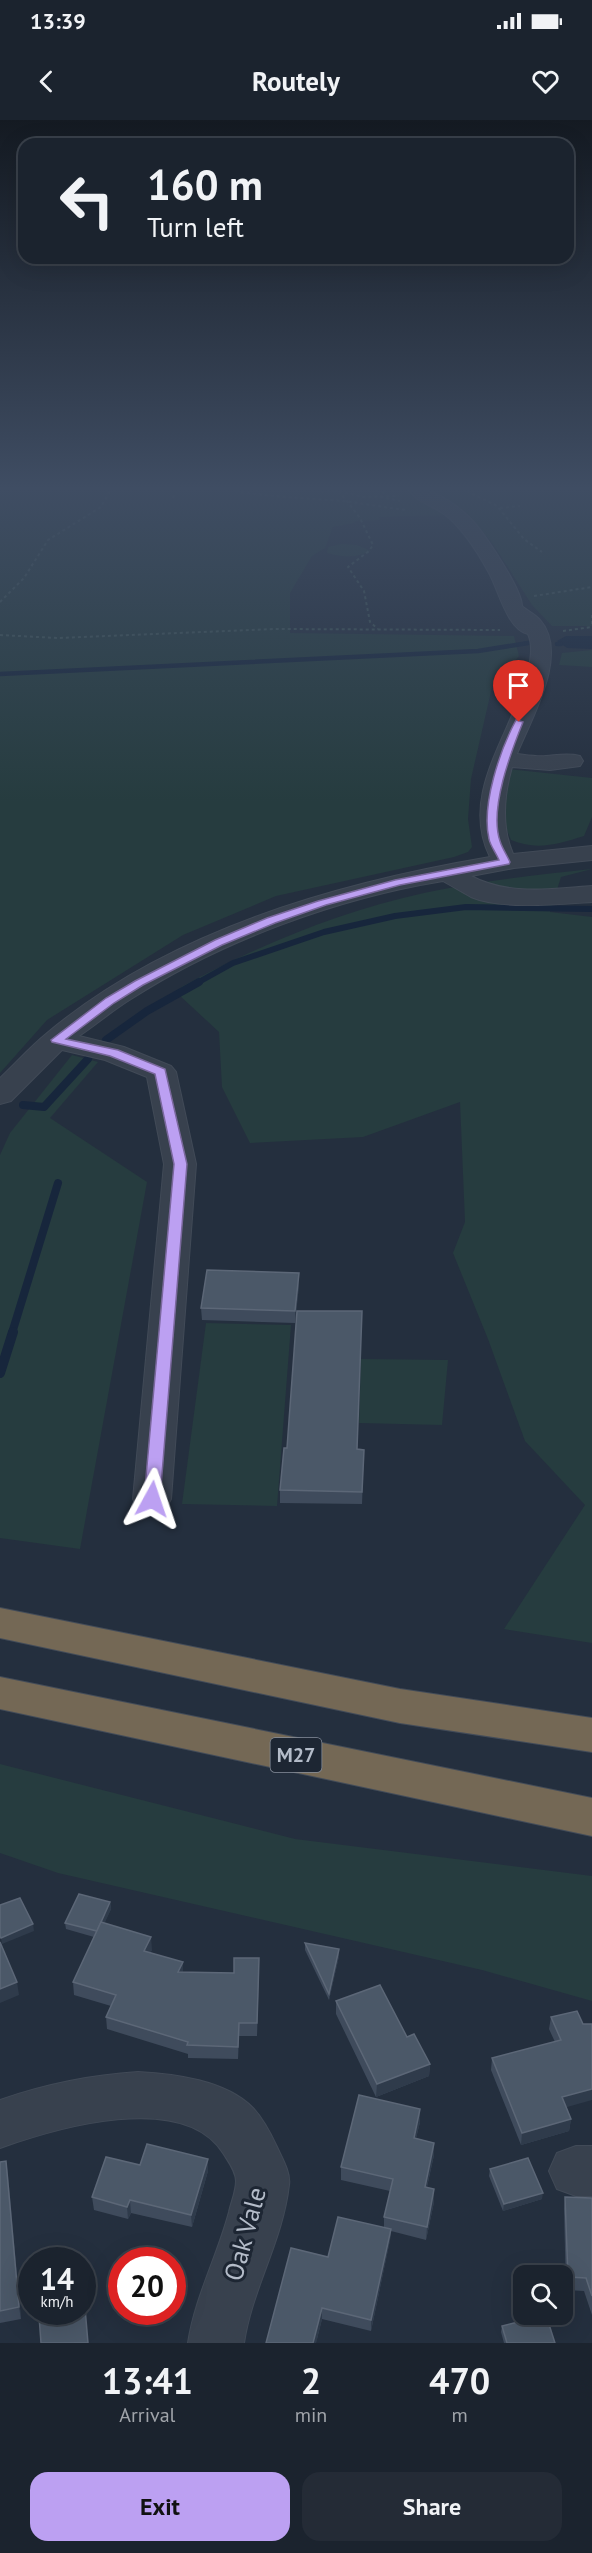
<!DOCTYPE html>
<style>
:root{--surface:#1b232e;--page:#242b36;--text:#f1f3f6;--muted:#a0a4aa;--line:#39404a;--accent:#bca0f2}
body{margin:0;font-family:"PT Sans",sans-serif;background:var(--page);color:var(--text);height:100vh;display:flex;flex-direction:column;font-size:22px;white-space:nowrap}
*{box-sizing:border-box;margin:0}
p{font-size:20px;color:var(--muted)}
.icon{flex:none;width:33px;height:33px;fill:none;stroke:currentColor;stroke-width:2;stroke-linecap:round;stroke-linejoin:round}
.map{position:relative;height:2223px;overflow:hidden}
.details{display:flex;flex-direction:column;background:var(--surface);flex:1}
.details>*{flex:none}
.top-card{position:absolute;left:18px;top:18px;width:556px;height:126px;border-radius:18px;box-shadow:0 6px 24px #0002,0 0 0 2px var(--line);background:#1b232e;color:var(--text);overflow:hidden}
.fabs{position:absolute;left:513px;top:2145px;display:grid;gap:12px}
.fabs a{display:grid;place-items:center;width:60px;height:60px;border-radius:12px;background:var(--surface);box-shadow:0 6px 24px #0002,0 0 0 2px var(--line);font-size:30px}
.speed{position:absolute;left:18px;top:2127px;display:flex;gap:12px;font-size:30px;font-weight:700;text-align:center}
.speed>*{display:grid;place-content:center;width:78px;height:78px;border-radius:50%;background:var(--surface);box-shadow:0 6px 24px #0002,0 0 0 2px var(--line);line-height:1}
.speed small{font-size:15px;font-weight:400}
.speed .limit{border:9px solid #d22;background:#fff;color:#111}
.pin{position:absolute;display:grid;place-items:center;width:51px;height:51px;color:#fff;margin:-62px -26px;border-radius:50% 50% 50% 0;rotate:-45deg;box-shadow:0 0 6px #0007}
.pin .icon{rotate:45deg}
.me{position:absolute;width:66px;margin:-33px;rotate:5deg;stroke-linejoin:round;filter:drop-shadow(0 0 4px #0008)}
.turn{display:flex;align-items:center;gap:21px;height:126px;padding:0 30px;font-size:27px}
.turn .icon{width:78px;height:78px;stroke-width:2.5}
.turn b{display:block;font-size:42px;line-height:51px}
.eta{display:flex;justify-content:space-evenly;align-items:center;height:102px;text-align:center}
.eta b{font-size:36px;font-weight:700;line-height:42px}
.cta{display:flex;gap:12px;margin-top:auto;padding:12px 30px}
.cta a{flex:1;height:69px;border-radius:18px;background:var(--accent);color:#111;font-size:24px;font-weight:700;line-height:69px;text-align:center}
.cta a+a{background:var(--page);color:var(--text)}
.status{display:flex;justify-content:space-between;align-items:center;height:42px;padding:0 30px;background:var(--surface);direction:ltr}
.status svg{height:16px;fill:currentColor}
header{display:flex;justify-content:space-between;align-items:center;height:78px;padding:0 30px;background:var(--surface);font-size:27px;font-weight:700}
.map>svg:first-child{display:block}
.green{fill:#263c3f}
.water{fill:#17263c}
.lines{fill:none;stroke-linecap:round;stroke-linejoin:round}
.stream-far3{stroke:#17263c;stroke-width:4.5}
.stream-far2{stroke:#17263c;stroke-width:6}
.stream-far1{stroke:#17263c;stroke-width:8}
.stream{stroke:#17263c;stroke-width:10}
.minor-casing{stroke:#414a57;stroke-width:2}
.highway-casing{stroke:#434c59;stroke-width:2}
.path{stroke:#3f5557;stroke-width:2;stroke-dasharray:3 3;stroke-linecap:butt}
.minor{fill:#38414e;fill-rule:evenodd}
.highway{fill:#746855;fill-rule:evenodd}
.wall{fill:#3f4b5c}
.shaded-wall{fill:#2f3b4b}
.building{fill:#4b5868;stroke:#5c6777;stroke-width:1.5}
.route{fill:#bca0f2;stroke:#7a689d;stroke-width:1.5}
.labels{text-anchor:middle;stroke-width:6;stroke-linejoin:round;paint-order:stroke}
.shield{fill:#1d2633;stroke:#878f9c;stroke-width:1.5}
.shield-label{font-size:20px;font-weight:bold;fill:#b4bcc9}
.near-street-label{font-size:26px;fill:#b4bcc9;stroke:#1d2633}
</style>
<div class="status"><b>13:39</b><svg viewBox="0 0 49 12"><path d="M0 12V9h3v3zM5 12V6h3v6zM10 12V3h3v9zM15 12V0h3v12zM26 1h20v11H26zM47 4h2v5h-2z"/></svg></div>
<header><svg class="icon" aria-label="back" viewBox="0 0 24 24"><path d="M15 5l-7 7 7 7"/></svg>Routely<svg class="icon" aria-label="heart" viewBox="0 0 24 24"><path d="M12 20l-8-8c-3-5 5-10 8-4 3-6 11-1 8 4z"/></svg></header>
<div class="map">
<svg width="592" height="2223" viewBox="0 0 592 2223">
<rect width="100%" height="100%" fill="#242f3e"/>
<g class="green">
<polygon points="0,371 411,371 450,395 379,397 380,400 356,401 354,403 333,407 325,428 312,436 290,473 290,513 514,516 519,536 509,548 495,554 471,659 468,699 472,727 468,732 454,737 276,776 183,815 47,900 0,953"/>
<polygon points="432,371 592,371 592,506 552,506 532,485 493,424 468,394"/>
<path d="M341,424L357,425L371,431C355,438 344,438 327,433L328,427Z"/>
<polygon points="592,530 592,547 559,545 562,533"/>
<path d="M508,649L592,658V697L584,716C558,724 537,731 511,720L504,703Z"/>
<path d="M592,749L561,757L550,792L592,797V1523L504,1509L585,1385L525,1321L488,1219L453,1133L465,1102L460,982L363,1017L250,1023L222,967L219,912L178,874L181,867C257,826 338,792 424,773C479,761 536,755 592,749Z"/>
<polygon points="72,935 98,942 50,998 147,1062 80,1429 0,1418 0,1035 10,1013"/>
<polygon points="206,1203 291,1205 277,1386 182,1384"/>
<polygon points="361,1239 448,1240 442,1305 359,1303"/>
<polygon points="0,1644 295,1719 592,1756 592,1881 482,1850 58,1753 0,1733"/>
</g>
<polygon class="water" points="566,516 592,516 592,529 567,528 557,521"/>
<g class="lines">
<g class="stream-far3">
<polyline points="557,524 561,524"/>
<polyline points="0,554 478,531 528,523"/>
</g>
<polyline class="stream-far2" points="197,863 233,843 324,812 395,796 466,787 592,789"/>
<g class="stream-far1">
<polyline points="106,920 147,891 199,862"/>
<polyline points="23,985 44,987 88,939"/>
<polyline points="12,1213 58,1063"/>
</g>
<polyline class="stream" points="0,1253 13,1212"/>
<g class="minor-casing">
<g id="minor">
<path d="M409,371C416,371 425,370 432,372C445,378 460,388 470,398C483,411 522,469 522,486C527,491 535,494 540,500C570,534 531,599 517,634C526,635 537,637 546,636C559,635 568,633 580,636L583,641L580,646L550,650L512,647C504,675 501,706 513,734L592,726V740L514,748L471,756C509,776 551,769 592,766V782C559,784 502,790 471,777C462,772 452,766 443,761C338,778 221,821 131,879C113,890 97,904 79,916L124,927L171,946L176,952L196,1044L171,1379L166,1388L152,1392L138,1388L133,1379L164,1044L147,957L105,940L62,930L11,981L0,984V958C15,944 30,927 46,914C168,811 336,763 490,737C458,672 514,612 528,550C531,539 533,525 528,514C507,509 499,471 489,453C478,433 463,408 444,394C433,386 417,382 409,371Z"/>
<path d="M138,1952C174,1954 226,1960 253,1988C263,1999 271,2014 277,2027C282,2038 291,2053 289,2065C283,2120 252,2169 244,2223H188C195,2177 217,2137 229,2092C231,2082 236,2072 236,2061C236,2051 228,2041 223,2033C183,1970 56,2008 0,2028V1980C46,1964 90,1955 138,1952Z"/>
<polygon points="576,2026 592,2026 592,2076 576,2076 557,2069 549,2051 557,2033"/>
</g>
</g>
<g class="highway-casing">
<g id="highway">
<polygon points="0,1488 400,1569 592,1598 592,1632 400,1603 0,1518"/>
<polygon points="0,1557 592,1678 592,1716 0,1589"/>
</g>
</g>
<g class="path">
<path d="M235,371C271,377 306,378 342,381C364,383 385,388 407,390"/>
<polyline points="339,371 360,398 373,425 369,431 348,447 364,471 370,502 378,509"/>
<polyline points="339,371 363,377 399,376"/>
<polyline points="384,371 381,377 400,381"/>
<polyline points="467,371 497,386 524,419 542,432"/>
<polyline points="321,372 339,371"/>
<polyline points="173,378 176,371"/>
<polyline points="500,388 520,386"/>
<polyline points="534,476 592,467"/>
<polyline points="0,482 24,458 48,420 101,387 110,371"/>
<polyline points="592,495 592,505"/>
<polyline points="563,511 592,507"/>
<polyline points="0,515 57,518 275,509 500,510"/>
</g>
<use href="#minor" class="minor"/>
<use href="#highway" class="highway"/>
</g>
<g class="wall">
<polygon points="299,1165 295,1203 202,1200 201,1188"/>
<polygon points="357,1329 364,1330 362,1384 280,1383 280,1370"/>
<polygon points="110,1782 111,1789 104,1803 152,1830 150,1832 183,1852 234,1853 259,1851 257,1916 239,1916 238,1939 188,1938 188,1934 107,1909 106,1897 111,1886 74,1875 73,1862 94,1817 66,1809 65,1803"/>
<polygon points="305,1823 339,1829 339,1836 329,1880 305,1830"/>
<polygon points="336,1881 407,1917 430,1944 429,1956 376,1977 336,1894"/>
<polygon points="577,1891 566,1987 571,1999 569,2011 521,2025 491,1950 492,1938 555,1922 549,1909 551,1897"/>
<polygon points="420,2002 416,2018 434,2023 434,2035 427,2067 434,2082 426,2120 391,2111 390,2120 371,2211 322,2199 316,2223 328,2137 384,2107 384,2097 390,2071 341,2060 341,2047"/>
<polygon points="208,2039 208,2051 192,2107 131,2093 128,2099 94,2090 92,2077 140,2045"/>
<polygon points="6,2041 21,2199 0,2203 0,2042"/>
<polygon points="490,2049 542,2079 503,2091 489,2056"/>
<polygon points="565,2077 592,2078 592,2195 584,2171 566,2170 564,2089"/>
<polygon points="502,2206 555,2223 504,2223 501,2212"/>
</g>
<g class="shaded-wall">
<polygon points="299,1153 299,1165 295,1203 295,1191"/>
<polygon points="110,1782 111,1789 98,1818 97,1811"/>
<polygon points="33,1804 34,1811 2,1824 1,1818"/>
<polygon points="151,1817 152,1830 145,1843 144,1831"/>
<polygon points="339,1829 339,1836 329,1880 329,1874"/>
<polygon points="259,1838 259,1851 257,1916 257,1903"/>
<polygon points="183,1842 183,1855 178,1852"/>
<polygon points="17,1862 19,1875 0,1883 0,1869"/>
<polygon points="239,1903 239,1916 238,1939 238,1927"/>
<polygon points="430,1944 429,1956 376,1977 377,1964"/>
<polygon points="592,1969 592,1980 560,1989 562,1977"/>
<polygon points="420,1989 420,2002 413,2031 414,2018"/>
<polygon points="571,1999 569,2011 521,2025 522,2013"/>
<polygon points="434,2023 434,2035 424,2079 425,2067"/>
<polygon points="208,2039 208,2051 192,2107 191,2095"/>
<polygon points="6,2041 8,2053 21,2199 19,2187"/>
<polygon points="434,2069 434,2082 426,2120 427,2107"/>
<polygon points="543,2073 542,2079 503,2091 504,2084"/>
<polygon points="130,2080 131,2093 128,2099 127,2087"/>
<polygon points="391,2109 390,2120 371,2211 371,2200"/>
<polygon points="322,2188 322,2199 316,2223 313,2223"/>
</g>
<g class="building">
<polygon points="207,1150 299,1153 295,1191 201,1188"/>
<polygon points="297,1191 362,1191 357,1329 364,1330 362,1372 280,1370 284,1328 287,1328"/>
<polygon points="79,1774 110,1782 97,1811 65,1803"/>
<polygon points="20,1778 33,1804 1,1818 0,1816 0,1785"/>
<polygon points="101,1802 151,1817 144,1831 183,1842 178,1852 234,1853 234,1838 259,1838 257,1903 239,1903 238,1927 187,1925 188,1922 106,1897 116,1875 73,1862"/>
<polygon points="0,1822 17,1862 0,1869"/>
<polygon points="305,1823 339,1829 329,1874"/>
<polygon points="380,1865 407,1917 414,1914 430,1944 377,1964 336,1881"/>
<polygon points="577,1891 583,1904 592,1904 592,1969 562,1977 571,1999 522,2013 492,1938 561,1920 551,1897"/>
<polygon points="359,1975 420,1989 414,2018 434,2023 425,2067 434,2069 427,2107 384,2097 393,2059 341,2047"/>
<polygon points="147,2024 208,2039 191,2095 130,2080 127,2087 92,2077 106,2037 140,2045"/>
<polygon points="528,2038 543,2073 504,2084 490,2049"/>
<polygon points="6,2041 19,2187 0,2191 0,2042"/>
<polygon points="565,2077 592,2078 592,2176 586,2158 568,2157"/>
<polygon points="338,2097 391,2109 371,2200 322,2188 313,2223 266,2223 291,2128 328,2137"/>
<polygon points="82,2188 85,2188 88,2223 41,2223 39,2196 65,2192 82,2192"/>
<polygon points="546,2195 555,2223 507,2223 502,2206"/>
</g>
<linearGradient id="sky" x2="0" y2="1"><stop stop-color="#141a22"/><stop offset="0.54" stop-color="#3f4d63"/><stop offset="1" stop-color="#3f4d63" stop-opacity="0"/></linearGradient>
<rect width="592" height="682" fill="url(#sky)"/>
<path class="route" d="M516,600L523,602C511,632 489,689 500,721C502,728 507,735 510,742L509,744L400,765L326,785L275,803L222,825L143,865L114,883L66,919L118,930L165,949L187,1044L160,1379L158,1383H146L144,1379L174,1044L155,954L110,936L52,922L51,920L106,878L135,861L215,820L267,798L318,781L395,760L499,740C496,733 490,725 489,719C481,685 500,630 516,600Z"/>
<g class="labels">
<rect class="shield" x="270.5" y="1618" width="51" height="34" rx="4.5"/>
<g class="shield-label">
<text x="296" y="1642">M27</text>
</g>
<g class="near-street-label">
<text transform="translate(245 2114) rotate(-75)" y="9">Oak Vale</text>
</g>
</g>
</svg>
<div class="fabs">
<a><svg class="icon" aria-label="search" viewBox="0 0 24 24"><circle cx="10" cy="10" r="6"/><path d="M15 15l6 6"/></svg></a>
</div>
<div class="speed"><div>14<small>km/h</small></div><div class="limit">20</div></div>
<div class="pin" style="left:519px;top:602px;background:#d93025"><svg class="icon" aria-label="arrive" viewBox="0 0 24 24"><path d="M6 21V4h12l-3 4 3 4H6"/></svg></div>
<svg class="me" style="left:152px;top:1379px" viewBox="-20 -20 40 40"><path d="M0-17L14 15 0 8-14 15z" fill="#bca0f2" stroke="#fff" stroke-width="4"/></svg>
<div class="top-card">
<div class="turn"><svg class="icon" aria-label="left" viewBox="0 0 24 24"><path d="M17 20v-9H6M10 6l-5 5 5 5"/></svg><div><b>160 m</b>Turn left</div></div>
</div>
</div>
<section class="details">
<div class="eta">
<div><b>13:41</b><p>Arrival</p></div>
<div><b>2</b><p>min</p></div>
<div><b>470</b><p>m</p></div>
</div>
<div class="cta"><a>Exit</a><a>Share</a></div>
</section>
